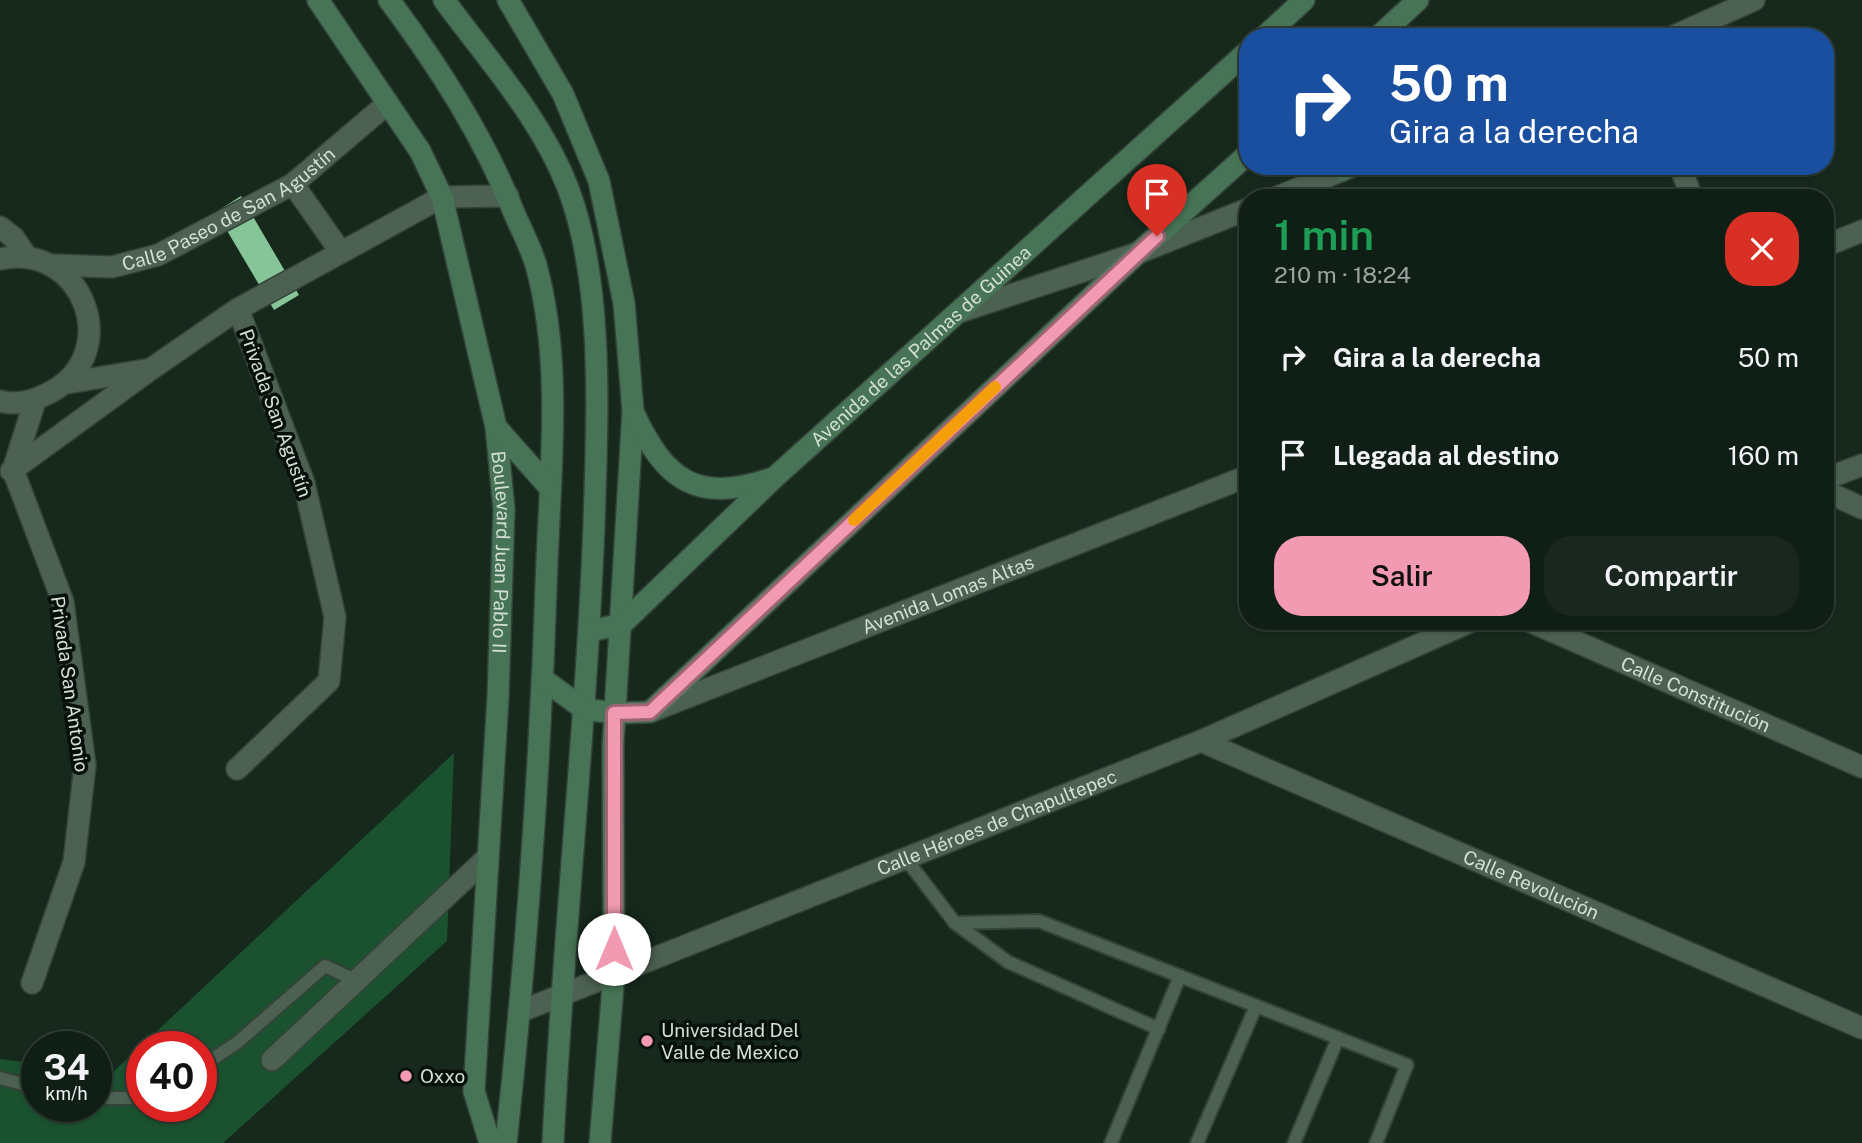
<!DOCTYPE html>
<html lang="es">
<meta charset="utf-8">
<style>
:root{--surface:#101f15;--page:#19271e;--text:#f1f3f6;--muted:#9ca2a0;--line:#303d34;--accent:#f19ab1}
body{margin:0;font-family:"Public Sans",sans-serif;background:var(--page);color:var(--text);height:100vh;display:flex;flex-direction:column;font-size:26px;white-space:nowrap}
*{box-sizing:border-box;margin:0}
p{font-size:23px;color:var(--muted)}
.icon{flex:none;width:38px;height:38px;fill:none;stroke:currentColor;stroke-width:2;stroke-linecap:round;stroke-linejoin:round}
.map{position:relative;flex:1;overflow:hidden}
.drawer{position:absolute;left:1239px;top:189px;width:595px;height:441px;display:flex;flex-direction:column;background:var(--surface);border-radius:28px;box-shadow:0 2px 5px #0004,0 0 0 2px var(--line)}
.drawer>*{flex:none}
.top-card{position:absolute;left:1239px;top:28px;width:595px;height:147px;border-radius:28px;box-shadow:0 2px 5px #0004,0 0 0 2px var(--line);background:#1a4fa0;color:#fff;overflow:hidden}
.speed{position:absolute;left:21px;top:1031px;display:flex;gap:14px;font-size:35px;font-weight:700;text-align:center}
.speed>*{display:grid;place-content:center;width:91px;height:91px;border-radius:50%;background:var(--surface);box-shadow:0 2px 5px #0004,0 0 0 2px var(--line);line-height:1}
.speed small{font-size:18px;font-weight:400}
.speed .limit{border:10px solid #d22;background:#fff;color:#111}
.pin{position:absolute;display:grid;place-items:center;width:60px;height:60px;color:#fff;margin:-72px -30px;border-radius:50% 50% 50% 0;rotate:-45deg;box-shadow:0 0 7px #0007}
.pin .icon{rotate:45deg}
.me{position:absolute;width:77px;margin:-38px;rotate:0deg;stroke-linejoin:round;filter:drop-shadow(0 0 5px #0008)}
.turn{display:flex;align-items:center;gap:24px;height:147px;padding:0 35px;font-size:32px}
.turn .icon{width:91px;height:91px;stroke-width:2.5}
.turn b{display:block;font-size:49px;line-height:60px}
.round{display:grid;place-items:center;flex:none;width:74px;height:74px;border-radius:28px;background:var(--page)}
.headline{display:flex;align-items:center;justify-content:space-between;height:119px;padding:0 35px}
h1{font-size:42px;font-weight:600;line-height:52px;color:#1e9e55}
.action{display:flex;gap:14px;margin-top:auto;padding:14px 35px}
.action a{flex:1;height:80px;border-radius:28px;background:var(--accent);color:#111;font-size:28px;font-weight:600;line-height:80px;text-align:center}
.action a+a{background:var(--page);color:var(--text)}
ul{padding:0;list-style:none}
li{display:flex;align-items:center;gap:21px;height:98px;padding:0 35px}
li div{flex:1}
li b{display:block;font-size:26px}
li em{font-style:normal}
.map>svg:first-child{display:block}
.green{fill:#1a522f;fill-rule:evenodd}
.building{fill:#85c597}
.lines{fill:none;stroke-linecap:round;stroke-linejoin:round}
.lane-casing{stroke:#344338;stroke-width:16}
.street-casing{stroke:#344338;stroke-width:24}
.secondary-casing{stroke:#344338;stroke-width:24}
.lane{stroke:#4c6151;stroke-width:12}
.street{stroke:#4c6151;stroke-width:21}
.secondary{stroke:#477456;stroke-width:21}
.route-casing{stroke:#9d6473;stroke-width:18}
.route{stroke:#f19ab1;stroke-width:12}
.slow{stroke:#f59e0b;stroke-width:12}
.poi-dot{fill:#f19ab1;stroke:#07100a;stroke-width:2.5}
.labels{text-anchor:middle;stroke-width:7;stroke-linejoin:round;paint-order:stroke}
.street-label{font-size:19px;fill:#d3dfd6;stroke:#07100a}
.poi-label{font-size:19px;fill:#d3dfd6;stroke:#07100a;text-anchor:start}
</style>
<div class="map">
<svg width="1862" height="1143" viewBox="0 0 1862 1143">
<rect width="100%" height="100%" fill="#16291c"/>
<path class="green" d="M454,753L447,941L223,1143H0V1059L37,1064V1106H96V1073L110,1075ZM142,1046H201V1106H142Z"/>
<polygon class="building" points="241,196 299,295 274,310 216,212"/>
<g class="lines">
<g class="lane-casing">
<g id="lane">
<polyline points="906,859 955,923 1008,962 1159,1029"/>
<polyline points="955,923 1039,921 1407,1065 1376,1143"/>
<polyline points="201,1067 238,1042 325,966 357,981"/>
<polyline points="0,1078 37,1088"/>
<polyline points="96,1098 142,1098"/>
<polyline points="1111,1143 1180,976"/>
<polyline points="1197,1143 1256,1006"/>
<polyline points="1294,1143 1338,1038"/>
</g>
</g>
<g class="street-casing">
<g id="street">
<polyline points="1672,37 1754,0"/>
<polyline points="1680,166 1692,198"/>
<polyline points="293,184 340,251"/>
<polyline points="1275,198 1353,166"/>
<polyline points="0,227 14,238 27,257"/>
<polyline points="1825,246 1862,231"/>
<path d="M0,259C82,241 125,352 51,392C36,400 17,406 0,401"/>
<path id="s1" d="M51,265L112,267L158,255L293,184L388,103"/>
<polyline points="962,311 1138,253 1248,209"/>
<polyline points="67,383 151,369 238,309 442,197 508,196"/>
<polyline points="11,471 147,372"/>
<polyline points="1825,479 1862,465"/>
<polyline points="1825,491 1862,508"/>
<path id="s2" d="M1529,621L1862,767"/>
<path id="s3" d="M652,711L1248,476"/>
<path id="s4" d="M1201,741L1862,1028"/>
<polyline points="237,769 329,681 335,617 304,483 238,309"/>
<polyline points="32,983 74,862 85,765 63,602 13,470 35,401"/>
<path id="s5" d="M519,1012L1201,741L1472,621"/>
<polyline points="272,1060 488,857"/>
</g>
</g>
<g class="secondary-casing">
<g id="secondary">
<path id="s6" d="M318,0L420,151L442,197L496,427L504,509L498,697L474,1091L490,1143"/>
<path d="M389,0C439,67 484,137 515,215C522,231 531,248 536,265C562,359 551,464 547,561C541,755 527,950 506,1143"/>
<path d="M444,0C488,60 541,118 568,188C605,286 597,421 594,525C586,731 563,937 553,1143"/>
<polyline points="508,0 563,94 599,181 624,303 633,411 613,745 614,974 600,1143"/>
<polyline points="1264,37 1304,0"/>
<polyline points="1378,37 1418,0"/>
<polyline points="1337,166 1343,170"/>
<path d="M634,414C666,481 696,503 770,479"/>
<polyline points="496,427 550,488"/>
<path id="s7" d="M590,631L622,624L775,477L1248,51"/>
<polyline points="544,680 584,709 614,713 650,712 1138,253 1248,154"/>
</g>
</g>
<use href="#lane" class="lane"/>
<use href="#street" class="street"/>
<use href="#secondary" class="secondary"/>
</g>
<g class="lines">
<g class="route-casing">
<polyline id="route" points="614,949 614,713 650,712 1157,236"/>
</g>
<use href="#route" class="route"/>
<polyline class="slow" points="854,520 995,387"/>
</g>
<g class="poi-dot">
<circle cx="647" cy="1041" r="7"/>
<circle cx="406" cy="1076" r="7"/>
</g>
<g class="labels">
<g class="street-label">
<text dy="7" stroke="none"><textPath href="#s1" startOffset="192">Calle Paseo de San Agustín</textPath></text>
<text dy="7" stroke="none"><textPath href="#s7" startOffset="441">Avenida de las Palmas de Guinea</textPath></text>
<text transform="translate(276 413) rotate(70)" y="7">Privada San Agustín</text>
<text dy="7" stroke="none"><textPath href="#s6" startOffset="595">Boulevard Juan Pablo II</textPath></text>
<text dy="7" stroke="none"><textPath href="#s3" startOffset="318">Avenida Lomas Altas</textPath></text>
<text transform="translate(70 684) rotate(82)" y="7">Privada San Antonio</text>
<text dy="7" stroke="none"><textPath href="#s2" startOffset="182">Calle Constitución</textPath></text>
<text dy="7" stroke="none"><textPath href="#s5" startOffset="514">Calle Héroes de Chapultepec</textPath></text>
<text dy="7" stroke="none"><textPath href="#s4" startOffset="360">Calle Revolución</textPath></text>
</g>
<g class="poi-label">
<text x="661" y="1037">Universidad Del<tspan x="661" dy="22">Valle de Mexico</tspan></text>
<text x="420" y="1083">Oxxo</text>
</g>
</g>
</svg>
<div class="speed"><div>34<small>km/h</small></div><div class="limit">40</div></div>
<div class="pin" style="left:1157px;top:236px;background:#d93025"><svg class="icon" aria-label="arrive" viewBox="0 0 24 24"><path d="M6 21V4h12l-3 4 3 4H6"/></svg></div>
<svg class="me" style="left:614px;top:949px" viewBox="-20 -20 40 40"><circle r="19" fill="#fff"/><path d="M0-13L10 11 0 6-10 11z" fill="#f19ab1"/></svg>
<div class="top-card">
<div class="turn"><svg class="icon" aria-label="right" viewBox="0 0 24 24"><path d="M7 20v-9h11M14 6l5 5-5 5"/></svg><div><b>50 m</b>Gira a la derecha</div></div>
</div>
<section class="drawer">
<div class="headline"><div><h1>1 min</h1><p>210 m · 18:24</p></div><a class="round" style="background:#d93025;color:#fff"><svg class="icon" aria-label="close" viewBox="0 0 24 24"><path d="M6 6l12 12M18 6L6 18"/></svg></a></div>
<ul>
<li><svg class="icon" aria-label="right" viewBox="0 0 24 24"><path d="M7 20v-9h11M14 6l5 5-5 5"/></svg><div><b>Gira a la derecha</b></div><em>50 m</em></li>
<li><svg class="icon" aria-label="arrive" viewBox="0 0 24 24"><path d="M6 21V4h12l-3 4 3 4H6"/></svg><div><b>Llegada al destino</b></div><em>160 m</em></li>
</ul>
<div class="action"><a>Salir</a><a>Compartir</a></div>
</section>
</div>
